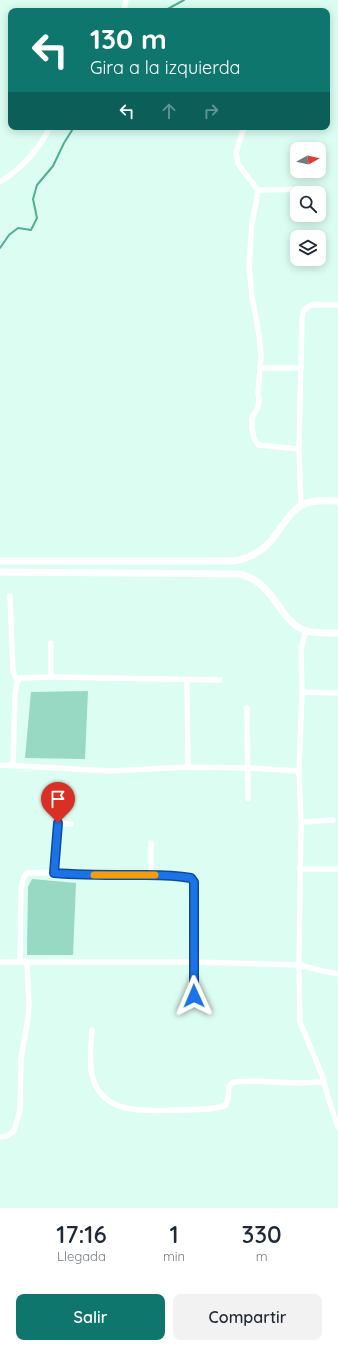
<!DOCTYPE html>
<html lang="es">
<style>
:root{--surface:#fff;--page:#f2f2f3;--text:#1f2937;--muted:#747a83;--accent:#0f766e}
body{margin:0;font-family:Quicksand,sans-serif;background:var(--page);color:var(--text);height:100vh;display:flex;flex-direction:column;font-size:15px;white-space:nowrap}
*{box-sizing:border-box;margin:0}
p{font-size:13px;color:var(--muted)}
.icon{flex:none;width:22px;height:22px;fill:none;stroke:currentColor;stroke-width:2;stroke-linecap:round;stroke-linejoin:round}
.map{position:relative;height:1208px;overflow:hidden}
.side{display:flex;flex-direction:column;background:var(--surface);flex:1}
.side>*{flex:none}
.top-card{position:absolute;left:8px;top:8px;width:322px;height:122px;border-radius:8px;box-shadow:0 2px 10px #0003;background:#0f766e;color:#fff;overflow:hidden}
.needle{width:26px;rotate:82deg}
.fabs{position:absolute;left:290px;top:142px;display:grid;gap:8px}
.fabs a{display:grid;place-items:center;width:36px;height:36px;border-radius:8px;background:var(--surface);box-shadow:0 2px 10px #0003;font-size:20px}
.pin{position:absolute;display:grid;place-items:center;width:34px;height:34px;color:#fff;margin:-41px -17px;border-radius:50% 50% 50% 0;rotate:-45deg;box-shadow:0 0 4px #0007}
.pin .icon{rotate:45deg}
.me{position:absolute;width:44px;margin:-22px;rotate:359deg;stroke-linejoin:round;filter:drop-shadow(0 0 3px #0008)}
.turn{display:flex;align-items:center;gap:14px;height:84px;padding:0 16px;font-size:18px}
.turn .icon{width:52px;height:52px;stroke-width:2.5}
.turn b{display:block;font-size:28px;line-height:34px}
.lanes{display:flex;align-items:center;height:38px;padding:0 16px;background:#0003;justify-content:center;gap:20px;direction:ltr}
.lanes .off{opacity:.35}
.eta{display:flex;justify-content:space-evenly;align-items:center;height:68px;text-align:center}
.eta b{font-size:24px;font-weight:600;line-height:28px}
.action{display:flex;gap:8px;margin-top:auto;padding:8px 16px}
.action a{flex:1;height:46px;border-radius:8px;background:var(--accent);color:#fff;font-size:16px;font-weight:600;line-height:46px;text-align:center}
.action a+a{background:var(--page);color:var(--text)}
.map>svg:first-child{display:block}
.grass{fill:#97d9c3}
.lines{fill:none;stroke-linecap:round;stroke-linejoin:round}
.stream{stroke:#50af94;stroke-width:2}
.minor{stroke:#fff;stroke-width:5.5}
.tertiary{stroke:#fff;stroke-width:7}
.route-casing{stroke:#114b97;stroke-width:10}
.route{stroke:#1a73e8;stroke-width:7}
.slow{stroke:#f59e0b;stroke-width:7}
</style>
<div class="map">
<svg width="338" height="1208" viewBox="0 0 338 1208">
<rect width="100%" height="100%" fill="#dcfdf1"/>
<g class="grass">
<polygon points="88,691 85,759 25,758 31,692"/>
<polygon points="32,879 76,883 73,955 27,955 28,887"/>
</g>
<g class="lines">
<g class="stream">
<polyline points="164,11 184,0"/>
<polyline points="0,248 9,235 18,228 31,230 37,218 33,199 37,185 53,166 64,143 74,127"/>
</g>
<g class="minor">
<polyline points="124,11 126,0"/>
<polyline points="244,127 236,153 238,164 258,190 256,204 252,221 249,267 252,297 259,334 261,356 258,393 259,400 258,407 252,418 252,428 254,438 258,445 299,449"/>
<path d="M0,182C21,169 39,149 50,127"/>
<polyline points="258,190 313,189"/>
<polyline points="260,368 301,368"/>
<polyline points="301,506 299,449 302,318 304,310 311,305 338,305"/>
<polyline points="10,596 13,671 15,676 18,680"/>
<polyline points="51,677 51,643"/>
<polyline points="187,679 188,767"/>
<polyline points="302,692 338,693"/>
<polyline points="247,708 248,799"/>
<polyline points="0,765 111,771 188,767 248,768 299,771"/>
<polyline points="13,765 15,695 17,682 21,678 51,677 220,680"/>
<polyline points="301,822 333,820"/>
<polyline points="151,843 151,872 156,873"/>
<polyline points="300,869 338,869"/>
<polyline points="54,873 58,823 71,824"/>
<path d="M20,961L21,888L24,877L27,873C47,872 66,875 86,875C121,876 157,871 191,878L194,882V996"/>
<polyline points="0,962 194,962 299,965 301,822 299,771 302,692 301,648 306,631"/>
<polyline points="338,974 323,971 299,965 300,1022 322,1075 328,1097 338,1127"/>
<path d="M92,1030C91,1043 90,1057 91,1070C97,1113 140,1112 174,1110C188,1109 214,1111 226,1105L228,1099L229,1086L234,1082L254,1081L298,1083L324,1082"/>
<polyline points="0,1137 7,1136 14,1131 20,1110 21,1058 28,1019 29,1004 27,961"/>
</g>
<g class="tertiary">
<path d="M0,561H234C252,558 267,548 277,533C285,522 292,510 304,504C315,499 327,501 338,501"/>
<path d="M0,572L240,574C251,577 261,583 268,592C281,606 287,625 307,631C317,634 328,633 338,633"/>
</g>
</g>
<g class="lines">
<g class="route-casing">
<path id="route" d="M58,823L54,873C79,875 104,875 129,875C150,875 170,874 191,878L194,882V996"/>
</g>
<use href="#route" class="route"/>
<polyline class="slow" points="94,875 155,875"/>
</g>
</svg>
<div class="fabs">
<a><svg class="needle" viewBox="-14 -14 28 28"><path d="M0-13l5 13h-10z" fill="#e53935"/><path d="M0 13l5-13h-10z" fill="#747a83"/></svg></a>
<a><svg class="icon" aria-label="search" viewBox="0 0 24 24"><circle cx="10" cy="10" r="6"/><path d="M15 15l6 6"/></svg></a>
<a><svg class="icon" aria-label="layers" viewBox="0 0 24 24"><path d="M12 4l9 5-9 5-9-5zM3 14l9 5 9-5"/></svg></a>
</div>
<div class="pin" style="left:58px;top:823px;background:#d93025"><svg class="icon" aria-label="arrive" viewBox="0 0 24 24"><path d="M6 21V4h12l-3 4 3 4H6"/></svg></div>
<svg class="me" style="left:194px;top:996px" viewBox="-20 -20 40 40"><path d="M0-17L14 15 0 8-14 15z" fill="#1a73e8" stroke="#fff" stroke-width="4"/></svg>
<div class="top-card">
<div class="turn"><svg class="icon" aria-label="left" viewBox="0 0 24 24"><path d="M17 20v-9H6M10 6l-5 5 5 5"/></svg><div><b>130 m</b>Gira a la izquierda</div></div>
<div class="lanes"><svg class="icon" aria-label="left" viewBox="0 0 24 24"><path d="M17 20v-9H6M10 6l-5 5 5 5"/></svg><svg class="icon off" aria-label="ahead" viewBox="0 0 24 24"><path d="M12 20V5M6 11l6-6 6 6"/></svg><svg class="icon off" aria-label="right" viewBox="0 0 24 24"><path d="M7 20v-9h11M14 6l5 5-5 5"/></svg></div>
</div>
</div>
<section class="side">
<div class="eta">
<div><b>17:16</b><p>Llegada</p></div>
<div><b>1</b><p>min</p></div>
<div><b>330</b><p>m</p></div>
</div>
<div class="action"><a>Salir</a><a>Compartir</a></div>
</section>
